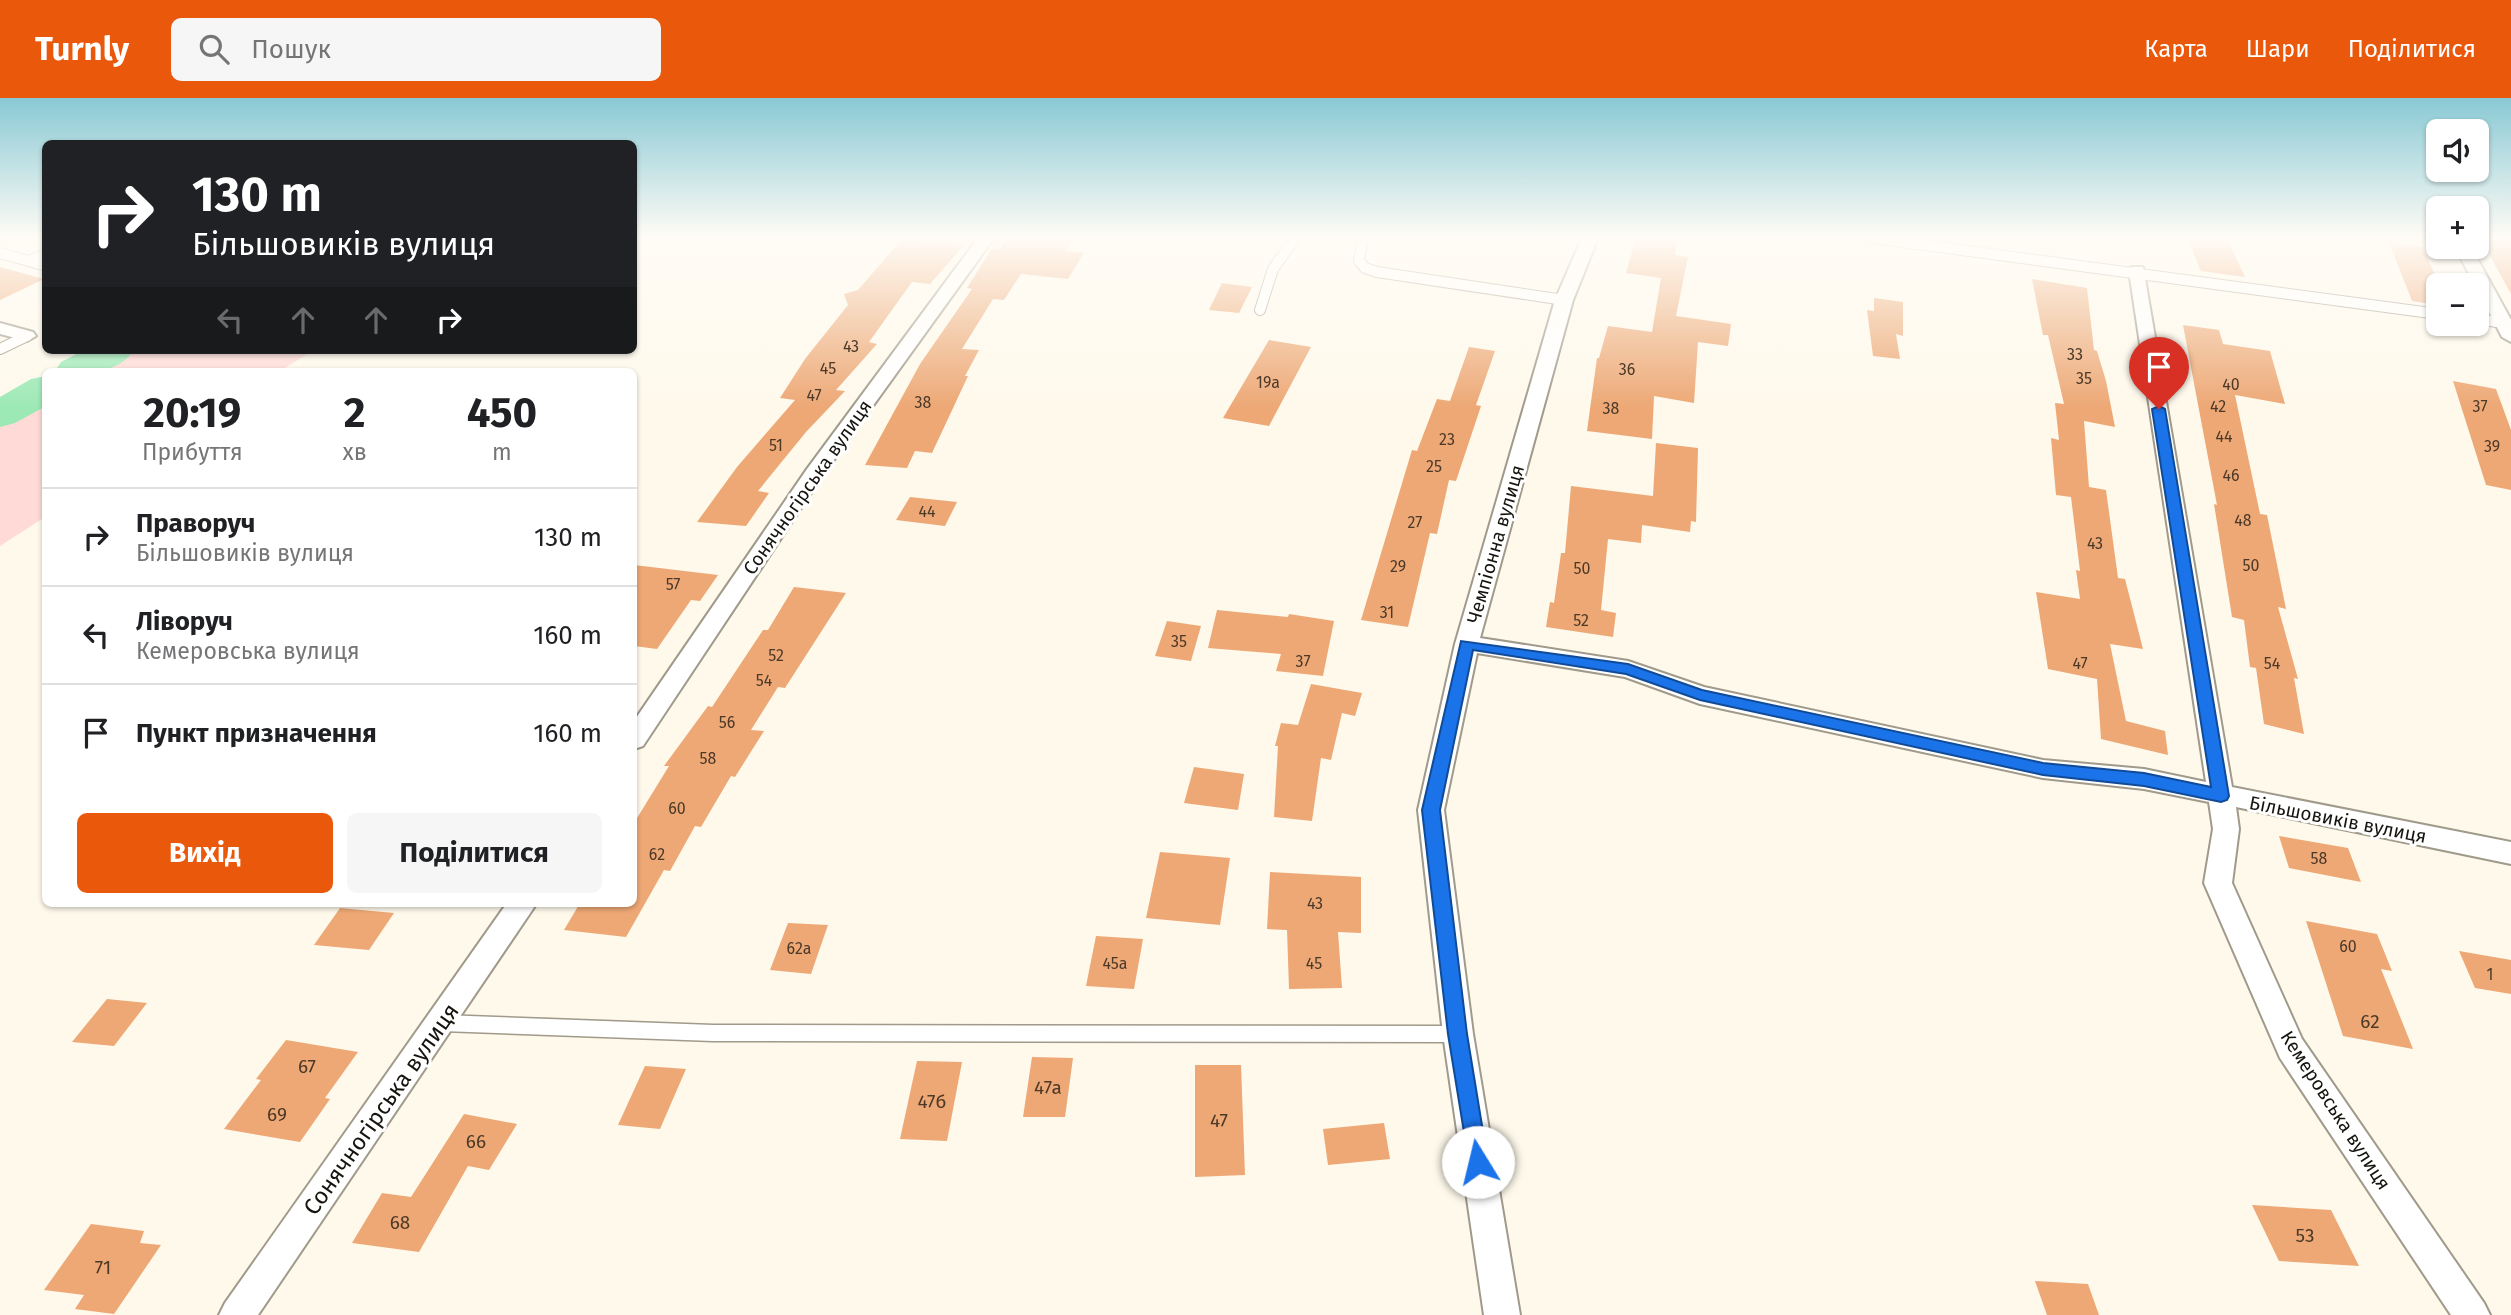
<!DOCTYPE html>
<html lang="uk">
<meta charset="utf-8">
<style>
:root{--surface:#fff;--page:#f6f6f6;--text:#202124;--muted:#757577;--line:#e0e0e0;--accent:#ea580c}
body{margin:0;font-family:"Fira Sans",sans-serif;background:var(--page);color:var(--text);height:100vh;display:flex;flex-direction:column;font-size:26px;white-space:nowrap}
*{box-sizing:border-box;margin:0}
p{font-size:23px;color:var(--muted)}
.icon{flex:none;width:38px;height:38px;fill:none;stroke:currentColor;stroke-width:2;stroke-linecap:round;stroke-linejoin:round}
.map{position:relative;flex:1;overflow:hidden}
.panel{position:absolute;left:42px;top:270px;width:595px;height:539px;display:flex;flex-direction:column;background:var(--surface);border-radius:10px;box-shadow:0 2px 5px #0004}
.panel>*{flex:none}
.top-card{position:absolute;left:42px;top:42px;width:595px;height:214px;border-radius:10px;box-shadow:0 2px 5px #0004;background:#202124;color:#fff;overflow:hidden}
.tools{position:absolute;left:2426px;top:21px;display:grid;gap:14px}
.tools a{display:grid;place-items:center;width:63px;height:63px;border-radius:10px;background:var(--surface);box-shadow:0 2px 5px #0004;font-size:35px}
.pin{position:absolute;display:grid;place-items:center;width:60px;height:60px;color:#fff;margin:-72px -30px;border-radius:50% 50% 50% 0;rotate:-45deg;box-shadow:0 0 7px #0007}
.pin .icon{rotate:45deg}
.me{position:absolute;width:77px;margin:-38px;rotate:351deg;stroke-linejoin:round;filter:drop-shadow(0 0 5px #0008)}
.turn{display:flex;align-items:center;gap:24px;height:147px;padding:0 35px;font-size:32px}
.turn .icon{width:91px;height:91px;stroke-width:2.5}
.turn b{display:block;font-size:49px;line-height:60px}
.lanes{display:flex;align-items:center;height:66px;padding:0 35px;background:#0003;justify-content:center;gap:35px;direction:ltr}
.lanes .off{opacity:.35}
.eta{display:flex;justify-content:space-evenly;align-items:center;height:119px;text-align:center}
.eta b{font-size:42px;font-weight:700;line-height:49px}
.cta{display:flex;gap:14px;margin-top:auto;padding:14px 35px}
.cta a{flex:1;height:80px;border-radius:10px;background:var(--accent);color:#fff;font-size:28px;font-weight:700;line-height:80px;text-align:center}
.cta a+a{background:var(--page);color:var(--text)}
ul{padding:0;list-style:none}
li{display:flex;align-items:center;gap:21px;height:98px;padding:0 35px;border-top:2px solid var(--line)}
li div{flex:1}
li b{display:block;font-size:26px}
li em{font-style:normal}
header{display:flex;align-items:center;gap:42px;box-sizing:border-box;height:98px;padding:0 35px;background:var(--accent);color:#fff}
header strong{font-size:33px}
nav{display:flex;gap:38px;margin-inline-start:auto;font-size:24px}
.search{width:490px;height:63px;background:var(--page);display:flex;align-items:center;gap:18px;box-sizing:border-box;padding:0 24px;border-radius:10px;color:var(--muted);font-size:26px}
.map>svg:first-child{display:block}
.green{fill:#ffdad7}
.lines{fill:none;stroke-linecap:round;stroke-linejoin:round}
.river{fill:#9ce9b5;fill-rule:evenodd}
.building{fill:#eda875}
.service-far1-casing{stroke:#a09a8a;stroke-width:12}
.service-casing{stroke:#a09a8a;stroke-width:19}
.minor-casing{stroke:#a09a8a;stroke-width:4}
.service-far1{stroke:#fff;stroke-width:10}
.service{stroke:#fff;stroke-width:16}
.minor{fill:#fff;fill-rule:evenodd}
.route{fill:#1a73e8;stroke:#114b97;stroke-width:2}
.labels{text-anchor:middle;stroke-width:6;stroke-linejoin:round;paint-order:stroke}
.number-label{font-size:16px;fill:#4c3928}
.street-label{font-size:19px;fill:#16140e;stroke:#fff}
.near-number-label{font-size:19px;fill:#4c3928}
.near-street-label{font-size:23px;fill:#16140e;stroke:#fff}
</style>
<header>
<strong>Turnly</strong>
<div class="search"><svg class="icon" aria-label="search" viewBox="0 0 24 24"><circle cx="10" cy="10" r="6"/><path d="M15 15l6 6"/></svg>Пошук</div>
<nav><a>Карта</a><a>Шари</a><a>Поділитися</a></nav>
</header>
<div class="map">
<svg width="2511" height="1217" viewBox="0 0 2511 1217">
<rect width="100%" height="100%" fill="#fef9eb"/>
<g class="green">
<polygon points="99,252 314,252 280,273 58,273"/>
<polygon points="45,279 45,419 0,448 0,303"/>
</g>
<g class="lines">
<g class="river">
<path d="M84,252H134C116,279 84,273 55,273L61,264Z"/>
<polygon points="46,278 46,308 15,325 0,329 0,299 31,281"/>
</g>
</g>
<g class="building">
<polygon points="903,140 965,146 930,186 912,184 869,244 877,246 836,292 845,293 806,334 758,393 769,395 746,428 697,424 737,369 795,302 780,300 805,261 848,207 844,196 858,192"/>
<polygon points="1008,140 1074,140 1066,153 1084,155 1068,181 1021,176 1004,202 993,201 962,251 979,252 965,278 968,278 932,355 915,353 907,370 865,367 920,266 972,191 967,190 992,150 1000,151"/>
<polygon points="1636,140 1678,140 1675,157 1688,159 1676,218 1731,226 1728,248 1698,244 1694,305 1654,298 1652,341 1587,333 1597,260 1599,260 1608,228 1652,234 1661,180 1626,175"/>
<polygon points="2187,140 2227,140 2245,179 2201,173"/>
<polygon points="2480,140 2511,140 2511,196"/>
<polygon points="2389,144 2422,149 2438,183 2438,207 2412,203"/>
<polygon points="0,169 44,181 0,202"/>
<polygon points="2032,181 2087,190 2094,252 2097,253 2106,283 2115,329 2084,323 2089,389 2106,392 2118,480 2125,481 2143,551 2110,546 2126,623 2165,633 2168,657 2101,641 2097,581 2048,571 2036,494 2080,501 2076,472 2080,473 2071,399 2056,397 2051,340 2059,342 2055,305 2064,306 2048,237 2043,237"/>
<polygon points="1222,185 1252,189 1239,215 1209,212"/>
<polygon points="1874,200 1903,204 1903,238 1896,236 1900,261 1873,258 1867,212 1874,213"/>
<polygon points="2183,227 2219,232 2223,246 2270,253 2285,306 2235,297 2260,416 2267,417 2286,511 2278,509 2298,581 2294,580 2304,636 2264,626 2256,570 2250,569 2244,522 2232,519 2214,406 2217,407"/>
<polygon points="1269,242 1311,249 1269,328 1223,320"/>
<polygon points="1469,249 1495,253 1476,307 1481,308 1456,383 1449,382 1437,436 1430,435 1408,529 1361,522 1412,352 1417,353 1437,301 1450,303"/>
<polygon points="2453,283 2496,291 2511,332 2511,392 2486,387"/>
<polygon points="1656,345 1698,350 1696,424 1691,423 1690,434 1642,427 1641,445 1608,441 1601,512 1616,515 1613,539 1546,529 1550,504 1554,505 1561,455 1565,455 1571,388 1653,398"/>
<polygon points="910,399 957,404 945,428 896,422"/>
<polygon points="634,467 718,477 700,503 691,502 657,551 634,548"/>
<polygon points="794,489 846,495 785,590 778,589 751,632 764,633 735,679 731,678 701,729 695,728 670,773 664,772 626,839 564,832 580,805 634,805 634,725 669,668 664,668 708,608 712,609 763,532 768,532"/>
<polygon points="1217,512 1288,519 1289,516 1334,523 1323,578 1276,573 1281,556 1208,550"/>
<polygon points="1167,523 1201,528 1191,563 1155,558"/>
<polygon points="1311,586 1362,595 1355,618 1342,615 1331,662 1321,660 1312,723 1274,719 1278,648 1275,648 1281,625 1298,627"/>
<polygon points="1194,669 1244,676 1238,712 1184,705"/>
<polygon points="2279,738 2348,750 2361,784 2289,770"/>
<polygon points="1160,754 1230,760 1220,827 1146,820"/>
<polygon points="1270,774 1361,779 1361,835 1338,834 1342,890 1289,891 1287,832 1267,831"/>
<polygon points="340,810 394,815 369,852 314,847"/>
<polygon points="2306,823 2377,836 2392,873 2381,871 2413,951 2343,938"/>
<polygon points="788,825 828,827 811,876 770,872"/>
<polygon points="1096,838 1143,841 1134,891 1086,888"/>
<polygon points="2459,853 2511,862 2511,896 2475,890"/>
<polygon points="107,901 147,905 114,948 72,944"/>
<polygon points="286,942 358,954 325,1000 330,1001 300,1044 224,1031 261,982 256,981"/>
<polygon points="1032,959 1073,960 1065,1019 1023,1019"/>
<polygon points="917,963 962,964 947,1043 900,1041"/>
<polygon points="1195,967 1241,967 1245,1077 1195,1079"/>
<polygon points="645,968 686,971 660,1031 618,1027"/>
<polygon points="464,1016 517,1026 489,1072 468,1068 419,1154 352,1145 382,1095 411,1099"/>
<polygon points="1384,1025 1390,1061 1328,1067 1323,1031"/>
<polygon points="2252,1107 2331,1112 2359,1168 2279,1163"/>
<polygon points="91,1126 144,1133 140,1145 161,1147 114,1216 75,1211 84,1197 44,1192"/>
<polygon points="2035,1183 2088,1186 2099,1217 2047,1217"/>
</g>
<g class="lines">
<g class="service-far1-casing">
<g id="service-far1">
<polyline points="1363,140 1359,163 1365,170 1377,174 1564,202"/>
<polyline points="1872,140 2438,216"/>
<polyline points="0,155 29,163 46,156"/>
<polyline points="29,163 46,168"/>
<polyline points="1260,212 1273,171 1295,140"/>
<polyline points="2476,221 2511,226"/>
<polyline points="0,251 27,238"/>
</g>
</g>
<g class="service-casing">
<polyline id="service" points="442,925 713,935 1458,936"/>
</g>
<g class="minor-casing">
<g id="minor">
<polygon points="978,140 994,140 823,377 643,648 634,651 634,623 807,371"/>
<polygon points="1582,140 1598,140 1573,202 1480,540 1628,563 1704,589 2043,662 2144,671 2206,684 2129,173 2131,169 2143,169 2232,689 2511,744 2511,766 2236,709 2239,731 2232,785 2302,941 2484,1205 2490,1217 2451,1217 2280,960 2204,785 2213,731 2209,704 2144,691 2043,680 1700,606 1625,579 1477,555 1444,712 1473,936 1520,1217 1484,1217 1443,936 1418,712 1455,546 1555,202"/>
<polygon points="2455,149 2471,149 2511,222 2511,244 2502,239"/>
<polygon points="0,225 33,234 36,238 27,243 0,236"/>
<polygon points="507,805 537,805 258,1217 219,1217 225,1205"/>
</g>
</g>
<use href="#service-far1" class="service-far1"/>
<use href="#service" class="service"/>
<use href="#minor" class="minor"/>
</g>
<linearGradient id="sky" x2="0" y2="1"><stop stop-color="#89c9d4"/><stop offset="0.45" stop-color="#fffcf6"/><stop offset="1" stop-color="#fffcf6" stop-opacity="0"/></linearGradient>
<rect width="2511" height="310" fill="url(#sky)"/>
<polygon class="route" points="2159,308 2165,311 2229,698 2227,702 2221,704 2144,688 2043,677 1700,602 1626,576 1473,552 1440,712 1467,936 1488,1064 1485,1071 1478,1074 1470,1071 1448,936 1422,712 1461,543 1628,566 1702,592 2043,665 2144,675 2211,689 2152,311"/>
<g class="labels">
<g class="number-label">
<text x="851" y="254">43</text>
<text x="2075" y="262">33</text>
<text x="828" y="276">45</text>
<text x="1627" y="277">36</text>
<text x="2084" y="286">35</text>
<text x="1268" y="290">19а</text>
<text x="2231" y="292">40</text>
<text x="814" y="303">47</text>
<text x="923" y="310">38</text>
<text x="2218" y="314">42</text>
<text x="2480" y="314">37</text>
<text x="1611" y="316">38</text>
<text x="2224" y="344">44</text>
<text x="1447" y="347">23</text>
<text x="776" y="353">51</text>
<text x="2492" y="354">39</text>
<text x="1434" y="374">25</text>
<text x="2231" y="383">46</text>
<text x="927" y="419">44</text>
<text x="2243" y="428">48</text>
<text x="1415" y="430">27</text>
<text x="2095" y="451">43</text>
<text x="2251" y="473">50</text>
<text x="1398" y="474">29</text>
<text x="1582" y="476">50</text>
<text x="673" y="492">57</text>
<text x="1387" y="520">31</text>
<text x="1581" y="528">52</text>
<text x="1179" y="549">35</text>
<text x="776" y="563">52</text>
<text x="1303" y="569">37</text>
<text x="2080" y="571">47</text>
<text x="2272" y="571">54</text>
<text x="764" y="588">54</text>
<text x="727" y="630">56</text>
<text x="708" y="666">58</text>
<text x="677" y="716">60</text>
<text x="657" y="762">62</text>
<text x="2319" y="766">58</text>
<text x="1315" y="811">43</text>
<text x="2348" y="854">60</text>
<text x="799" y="856">62а</text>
<text x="1115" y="871">45а</text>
<text x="1314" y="871">45</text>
<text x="2490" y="882">1</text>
</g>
<g class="street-label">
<text transform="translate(807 389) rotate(-55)" y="7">Сонячногірська вулиця</text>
<text transform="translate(1495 446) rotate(-74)" y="7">Чемпіонна вулиця</text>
<text transform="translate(2338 721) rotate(11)" y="7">Більшовиків вулиця</text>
<text transform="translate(2336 1012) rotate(57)" y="7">Кемеровська вулиця</text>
</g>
<g class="near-number-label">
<text x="2370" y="930">62</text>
<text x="307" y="975">67</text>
<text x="1048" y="996">47а</text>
<text x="932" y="1010">47б</text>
<text x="277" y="1023">69</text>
<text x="1219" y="1029">47</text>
<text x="476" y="1050">66</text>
<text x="400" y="1131">68</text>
<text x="2305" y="1144">53</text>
<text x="103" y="1176">71</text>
</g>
<g class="near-street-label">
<text transform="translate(381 1011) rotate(-55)" y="8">Сонячногірська вулиця</text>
</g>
</g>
</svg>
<div class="tools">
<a><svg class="icon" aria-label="sound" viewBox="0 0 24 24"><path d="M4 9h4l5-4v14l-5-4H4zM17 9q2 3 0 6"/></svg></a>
<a>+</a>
<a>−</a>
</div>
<div class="pin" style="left:2159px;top:311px;background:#d93025"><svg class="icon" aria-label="arrive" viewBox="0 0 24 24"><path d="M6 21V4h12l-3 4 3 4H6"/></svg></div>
<svg class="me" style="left:1478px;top:1064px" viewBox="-20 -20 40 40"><circle r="19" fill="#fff"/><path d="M0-13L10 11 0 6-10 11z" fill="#1a73e8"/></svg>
<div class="top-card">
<div class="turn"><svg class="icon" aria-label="right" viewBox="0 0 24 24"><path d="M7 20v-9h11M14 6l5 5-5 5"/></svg><div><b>130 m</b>Більшовиків вулиця</div></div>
<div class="lanes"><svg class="icon off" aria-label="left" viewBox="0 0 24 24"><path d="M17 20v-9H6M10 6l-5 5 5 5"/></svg><svg class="icon off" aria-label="ahead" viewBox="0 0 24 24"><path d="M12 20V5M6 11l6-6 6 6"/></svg><svg class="icon off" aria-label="ahead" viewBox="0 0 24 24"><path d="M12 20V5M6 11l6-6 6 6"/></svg><svg class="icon" aria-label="right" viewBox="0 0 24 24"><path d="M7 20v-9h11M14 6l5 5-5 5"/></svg></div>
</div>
<section class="panel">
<div class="eta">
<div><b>20:19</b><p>Прибуття</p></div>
<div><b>2</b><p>хв</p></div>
<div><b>450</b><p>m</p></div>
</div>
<ul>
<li><svg class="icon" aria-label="right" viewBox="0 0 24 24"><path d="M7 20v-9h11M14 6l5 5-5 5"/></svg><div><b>Праворуч</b><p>Більшовиків вулиця</p></div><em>130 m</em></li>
<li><svg class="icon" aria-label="left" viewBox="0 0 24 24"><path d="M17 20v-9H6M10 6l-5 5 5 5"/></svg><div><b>Ліворуч</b><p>Кемеровська вулиця</p></div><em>160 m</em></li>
<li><svg class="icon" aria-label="arrive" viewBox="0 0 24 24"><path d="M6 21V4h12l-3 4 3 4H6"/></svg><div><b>Пункт призначення</b></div><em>160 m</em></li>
</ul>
<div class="cta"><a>Вихід</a><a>Поділитися</a></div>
</section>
</div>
